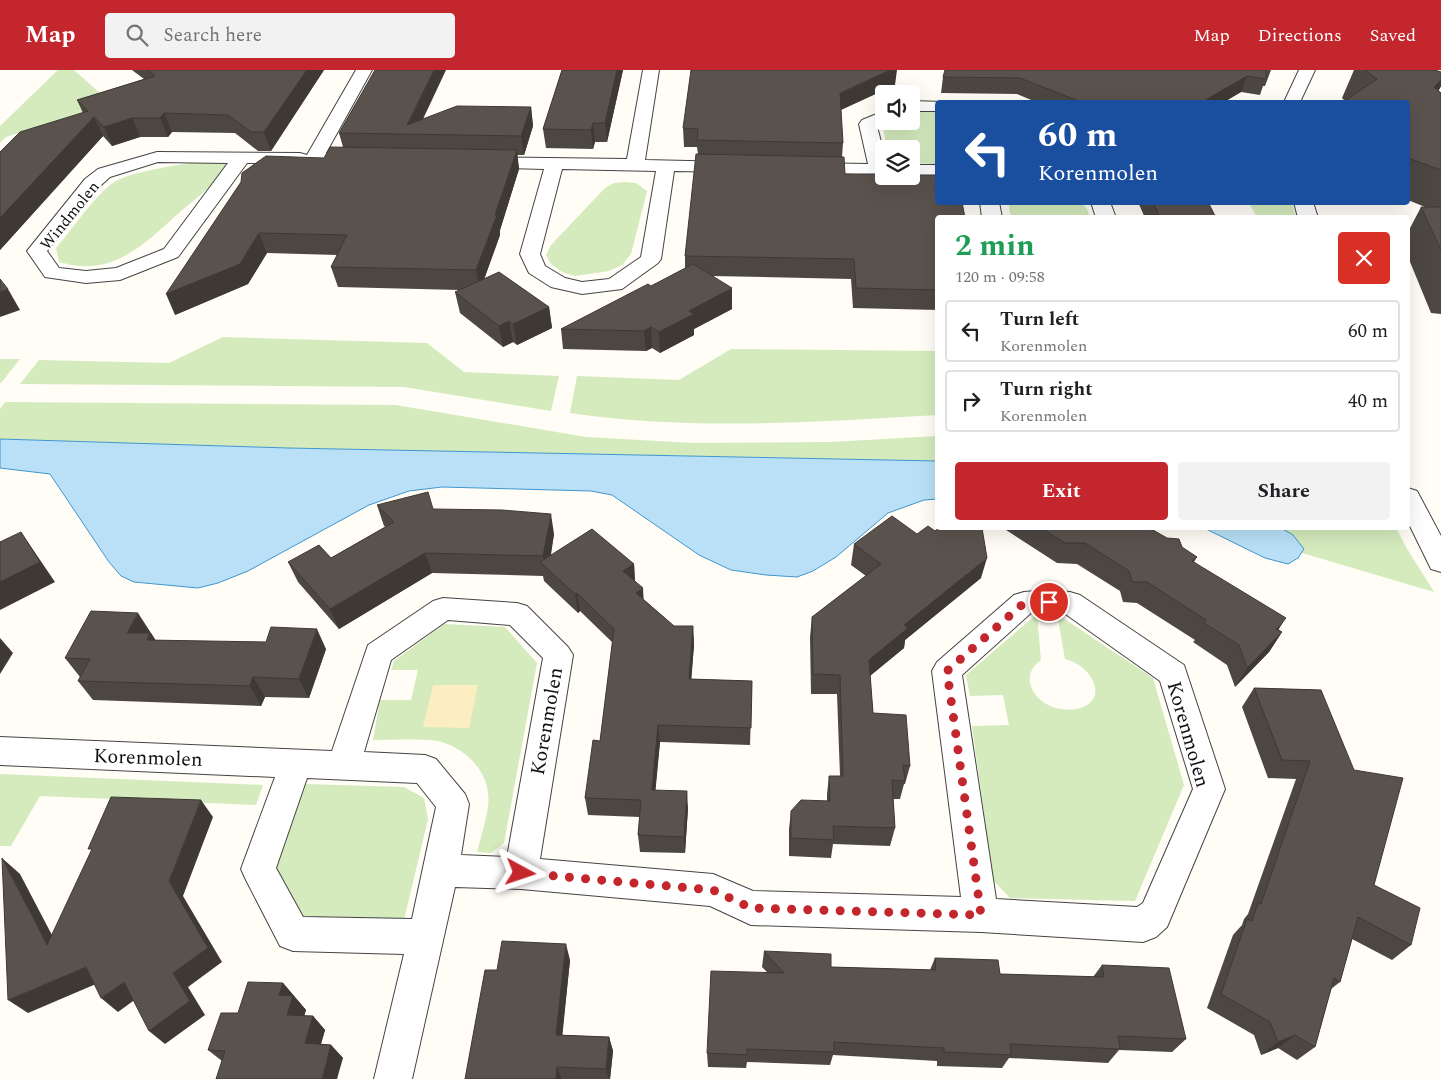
<!DOCTYPE html>
<meta charset="utf-8">
<style>
:root{--surface:#fff;--page:#f2f2f2;--text:#202124;--muted:#757577;--line:#e0e0e0;--accent:#c4262e}
body{margin:0;font-family:Spectral,serif;background:var(--page);color:var(--text);height:100vh;display:flex;flex-direction:column;font-size:19px;white-space:nowrap}
*{box-sizing:border-box;margin:0}
p{font-size:16px;color:var(--muted)}
.icon{flex:none;width:28px;height:28px;fill:none;stroke:currentColor;stroke-width:2;stroke-linecap:round;stroke-linejoin:round}
.map{position:relative;flex:1;overflow:hidden}
.side{position:absolute;left:935px;top:145px;width:475px;height:315px;display:flex;flex-direction:column;background:var(--surface);border-radius:5px;box-shadow:0 5px 20px #0002}
.side>*{flex:none}
.banner{position:absolute;left:935px;top:30px;width:475px;height:105px;border-radius:5px;box-shadow:0 5px 20px #0002;background:#1a4fa0;color:#fff;overflow:hidden}
.tools{position:absolute;left:875px;top:15px;display:grid;gap:10px}
.tools a{display:grid;place-items:center;width:45px;height:45px;border-radius:5px;background:var(--surface);box-shadow:0 5px 20px #0002;font-size:25px}
.pin{position:absolute;display:grid;place-items:center;width:42px;height:42px;color:#fff;margin:-21px;border:2px solid #fff;border-radius:50%;box-shadow:0 1px 5px #0007}
.me{position:absolute;width:55px;margin:-28px;rotate:95deg;stroke-linejoin:round;filter:drop-shadow(0 0 4px #0008)}
.turn{display:flex;align-items:center;gap:18px;height:105px;padding:0 20px;font-size:22px}
.turn .icon{width:65px;height:65px;stroke-width:2.5}
.turn b{display:block;font-size:35px;line-height:42px}
.round{display:grid;place-items:center;flex:none;width:52px;height:52px;border-radius:5px;background:var(--page)}
.overview{display:flex;align-items:center;justify-content:space-between;height:85px;padding:0 20px}
h1{font-size:30px;font-weight:700;line-height:38px;color:#1e9e55}
.button{display:flex;gap:10px;margin-top:auto;padding:10px 20px}
.button a{flex:1;height:58px;border-radius:5px;background:var(--accent);color:#fff;font-size:20px;font-weight:700;line-height:58px;text-align:center}
.button a+a{background:var(--page);color:var(--text)}
ul{padding:0;list-style:none}
li{display:flex;align-items:center;gap:15px;height:62px;margin:0 10px 8px;padding:0 10px;border:2px solid var(--line);border-radius:5px}
li div{flex:1}
li b{display:block;font-size:19px}
li em{font-style:normal}
header{display:flex;align-items:center;gap:30px;box-sizing:border-box;height:70px;padding:0 25px;background:var(--accent);color:#fff}
header strong{font-size:24px}
nav{display:flex;gap:28px;margin-inline-start:auto;font-size:18px}
.search{width:350px;height:45px;background:var(--page);display:flex;align-items:center;gap:12px;box-sizing:border-box;padding:0 18px;border-radius:5px;color:var(--muted);font-size:19px}
.map>svg:first-child{display:block}
.green{fill:#d5ebbd}
.sand{fill:#fbeec1}
.water{fill:#b9e0f7;stroke:#3f96cf}
.lines{fill:none;stroke-linecap:round;stroke-linejoin:round}
.street-casing{stroke:#444;stroke-width:2}
.street{fill:#fff;fill-rule:evenodd}
.wall{fill:#4d4742}
.shaded-wall{fill:#3f3936}
.building{fill:#5a524d;stroke:#3f3936}
.route{stroke:#c4262e;stroke-width:9;stroke-dasharray:0 16.2}
.labels{text-anchor:middle;stroke-width:5;stroke-linejoin:round;paint-order:stroke}
.far-street-label{font-size:16px;fill:#111;stroke:#fff}
.street-label{font-size:20px;fill:#111;stroke:#fff}
</style>
<header>
<strong>Map</strong>
<div class="search"><svg class="icon" aria-label="search" viewBox="0 0 24 24"><circle cx="10" cy="10" r="6"/><path d="M15 15l6 6"/></svg>Search here</div>
<nav><a>Map</a><a>Directions</a><a>Saved</a></nav>
</header>
<div class="map">
<svg width="1441" height="1009" viewBox="0 0 1441 1009">
<rect width="100%" height="100%" fill="#fffdf5"/>
<g class="green">
<polygon points="58,0 74,0 112,34 6,67 0,73 0,56"/>
<polygon points="913,41 937,42 937,94 911,93 911,79 887,79 883,58 896,51 911,51"/>
<path d="M200,91L223,92L229,98C214,114 197,128 180,142C143,175 113,208 59,192L56,178C71,161 99,119 118,110C139,100 176,96 200,91Z"/>
<polygon points="625,112 636,113 647,121 631,184 622,195 609,201 575,206 562,202 551,194 546,185 551,175 605,118 614,113"/>
<path d="M1010,133H1080C1085,136 1090,140 1088,147H1011L1009,138Z"/>
<polygon points="1249,133 1292,133 1296,147 1257,147"/>
<polygon points="223,267 427,273 464,302 559,306 551,341 404,317 20,314 39,290 169,293"/>
<path d="M731,279L937,281V345C816,352 691,361 570,343L577,306L679,310Z"/>
<polygon points="0,289 20,289 1,313 0,313"/>
<polygon points="5,332 396,335 586,367 693,373 831,372 937,366 937,391 288,378 0,369 0,339"/>
<polygon points="1281,458 1396,458 1406,477 1434,522 1302,483 1304,479 1293,465"/>
<path d="M1037,544L1041,590C1032,597 1027,605 1031,616C1042,651 1111,646 1092,609C1086,598 1076,592 1065,589L1057,544L1153,608L1184,715L1135,831L1010,828L993,810L972,656L1009,655L1003,625L970,626L966,605Z"/>
<path d="M444,554L505,557L537,593L504,773L491,783L477,782C481,767 486,751 488,736C492,706 470,681 442,672C428,668 390,670 373,670L380,630H411L418,600H391L394,591Z"/>
<polygon points="0,704 263,715 256,735 40,726 11,776 0,776"/>
<polygon points="305,714 404,717 424,728 428,749 404,850 304,847 271,801"/>
</g>
<polygon class="sand" points="433,615 478,615 469,658 423,657"/>
<g class="water">
<polygon points="0,369 288,378 937,391 937,429 924,430 888,443 836,487 813,501 797,507 766,505 731,500 699,485 612,425 591,421 442,417 409,421 369,435 248,501 218,513 198,518 134,512 121,506 109,492 50,404 0,398"/>
<polygon points="1204,458 1281,458 1293,465 1304,479 1298,488 1288,494 1265,488"/>
</g>
<g class="lines">
<g class="street-casing">
<g id="street">
<path d="M356,0H372L326,83L358,85L361,89L358,93C339,98 317,89 300,93H247L178,187L120,210L86,213L45,207L27,181L85,109L98,99L157,82L300,83L307,85ZM158,92L228,93L164,179L116,198L86,201L59,198L47,181L99,117L110,107Z"/>
<path d="M643,0H659L645,90L732,92L738,93L741,97L738,101L732,102L674,101L661,189L658,193L622,219L582,224L551,217L529,203L520,184L544,99L480,97L474,96L471,92L474,88L480,87L627,89ZM562,99L656,101L641,187L609,209L582,212L565,208L545,196L540,184Z"/>
<polygon points="1299,0 1315,0 1300,32 1284,32"/>
<polygon points="911,31 944,32 938,32 938,41 911,41"/>
<polygon points="884,41 884,51 887,51 877,56 884,84 884,105 802,102 799,98 802,94 808,93 868,94 859,54 862,50"/>
<rect x="911" y="95" width="27" height="11"/>
<polygon points="980,132 999,132 1002,148 982,148"/>
<polygon points="1091,132 1110,132 1116,148 1096,148"/>
<polygon points="1294,132 1313,132 1318,148 1298,148"/>
<polygon points="1408,418 1417,421 1441,466 1441,502 1431,499 1408,452"/>
<path d="M1049,520L1070,522L1080,525L1184,595L1225,719L1167,857L1156,867L1143,872L981,862L751,855L710,836L521,819L455,817L412,1009H374L404,884L293,881L280,876L246,810L241,799L275,707L0,695V667L332,681L368,575L433,531L443,528L517,533L527,536L568,577L573,585L540,789L713,804L753,821L961,827L932,601L937,592L1014,525L1024,522ZM1049,542L1064,543L1160,611L1193,719L1143,833L1137,837L996,829L962,605L1031,543ZM448,550L510,555L543,588L507,787L461,785L469,734L465,724L436,689L425,685L364,682L391,590ZM307,708L417,713L436,737L412,849L303,847L276,798Z"/>
</g>
</g>
<use href="#street" class="street"/>
</g>
<g class="wall">
<polygon points="132,0 324,0 271,81 258,81 235,63 172,62 168,67 140,67 112,76 103,66 0,180 0,82 83,43 77,30 144,9"/>
<polygon points="562,0 623,0 607,72 595,72 593,79 546,78 543,59"/>
<polygon points="1271,0 1265,16 1263,16 1260,25 1241,22 1224,32 1036,32 1017,24 941,23 943,7"/>
<polygon points="1354,0 1435,0 1441,2 1441,16 1438,21 1441,23 1441,244 1431,243 1408,187 1408,162 1421,137 1425,137 1408,130 1408,32 1345,32 1345,31 1342,28"/>
<polygon points="895,15 841,40 843,73 842,87 845,104 938,148 938,240 853,238 851,209 712,206 732,239 694,259 694,265 660,283 652,278 646,281 563,279 561,259 651,216 685,199 685,186 698,84 697,77 684,77 683,58"/>
<polygon points="531,37 533,56 524,85 517,85 519,99 500,160 500,165 484,209 549,237 552,258 517,275 513,272 503,277 460,243 455,222 460,220 338,217 331,197 337,185 267,183 248,214 175,245 324,88 343,77 339,63 423,49"/>
<polygon points="1138,132 1208,132 1216,148 1145,148"/>
<polygon points="377,435 433,439 554,464 551,485 634,494 635,512 644,530 674,556 693,556 694,575 691,609 752,611 750,675 660,672 655,720 688,738 685,783 640,782 638,765 640,747 588,745 585,728 600,671 613,573 580,541 578,543 544,511 543,506 432,503 339,559 298,512 288,492 331,488 386,457 384,456"/>
<polygon points="1003,458 1145,458 1197,487 1194,492 1282,562 1269,582 1235,617 1227,595 1193,572 1195,570 1137,533 1123,532 1120,521 1077,494 1057,493"/>
<polygon points="854,474 981,508 905,570 904,578 870,606 873,643 910,696 905,714 904,714 900,729 893,729 895,758 890,776 833,774 831,788 789,786 789,759 791,741 827,731 827,724 829,706 840,706 837,624 811,624 810,567 812,547 866,506 851,495"/>
<polygon points="151,563 155,570 326,579 309,628 265,627 261,636 93,630 78,611 80,607 65,588"/>
<polygon points="1254,618 1321,620 1374,815 1411,875 1392,890 1352,869 1340,912 1331,919 1315,977 1297,990 1278,978 1261,985 1254,965 1207,938 1233,865 1242,855 1244,849 1248,844 1296,709 1268,708 1242,637"/>
<polygon points="764,881 831,897 930,900 935,888 1000,904 1093,907 1102,895 1186,969 1172,982 1119,980 1108,993 1009,988 1002,998 937,996 937,991 833,985 830,995 747,992 746,998 708,997 707,983 767,902 762,897"/>
<polygon points="570,890 562,965 609,967 613,981 610,1009 465,1009 497,900"/>
<polygon points="283,913 306,940 304,946 313,946 325,960 321,974 331,975 343,988 222,991 208,980 238,943"/>
</g>
<g class="shaded-wall">
<polygon points="307,0 324,0 271,81 264,62"/>
<polygon points="434,0 446,0 416,64 407,55"/>
<polygon points="617,0 623,0 607,72 605,53"/>
<polygon points="890,0 897,0 895,15 838,41 840,23"/>
<polygon points="1247,6 1241,22 1224,32 1202,32"/>
<polygon points="1441,10 1441,16 1430,38 1434,17"/>
<polygon points="531,37 533,56 524,85 521,66"/>
<polygon points="164,43 172,62 168,67 160,48"/>
<polygon points="94,47 103,66 0,180 0,148"/>
<polygon points="132,48 140,67 112,76 104,57"/>
<polygon points="593,53 595,72 593,79 591,60"/>
<polygon points="517,80 519,99 500,160 500,165 480,221 476,200"/>
<polygon points="259,163 267,183 248,214 175,245 166,224"/>
<polygon points="732,218 732,239 694,259 694,265 660,283 659,262 689,241"/>
<polygon points="8,219 20,240 0,247 0,222"/>
<polygon points="549,237 552,258 517,275 513,254"/>
<polygon points="509,251 513,272 503,277 499,256"/>
<polygon points="651,257 652,278 646,281 644,261"/>
<polygon points="551,444 554,464 548,499 545,496 543,486"/>
<polygon points="21,462 55,512 0,540 0,512"/>
<polygon points="425,483 432,503 339,559 330,539"/>
<polygon points="987,488 981,508 905,570 904,578 866,609 869,590 904,555"/>
<polygon points="634,494 635,513 623,501"/>
<polygon points="643,518 644,537 636,523"/>
<polygon points="577,523 580,541 578,543 575,524"/>
<polygon points="138,543 164,583 127,563"/>
<polygon points="1286,548 1273,568 1276,559"/>
<polygon points="693,556 694,575 690,627 689,609"/>
<polygon points="317,559 326,579 309,628 299,609"/>
<polygon points="1282,562 1269,582 1235,617 1247,598"/>
<polygon points="0,568 13,583 0,604"/>
<polygon points="253,607 265,627 261,636 250,616"/>
<polygon points="658,655 660,672 654,737 652,720"/>
<polygon points="687,721 688,738 685,783 684,767"/>
<polygon points="201,730 213,747 183,826 222,892 188,917 205,945 165,974 149,961 173,903 169,811"/>
<polygon points="2,788 20,804 65,890 47,875"/>
<polygon points="566,874 570,890 561,979 556,965"/>
<polygon points="86,897 103,911 28,943 8,930"/>
<polygon points="124,912 140,926 118,942 101,928"/>
<polygon points="283,913 306,940 300,959 287,945 279,925"/>
<polygon points="313,946 325,960 317,987 305,973"/>
<polygon points="1295,965 1278,978 1261,985 1278,972"/>
<polygon points="609,967 613,981 610,1009 609,1009 606,999"/>
<polygon points="331,975 343,988 337,1009 322,1009"/>
<polygon points="557,997 562,1009 556,1009"/>
</g>
<g class="building">
<polygon points="148,0 307,0 264,62 251,62 228,45 164,43 160,48 132,48 104,57 94,47 0,148 0,82 20,62 88,41 77,30 155,6"/>
<polygon points="375,0 434,0 407,55 457,36 531,37 521,66 339,63"/>
<polygon points="562,0 617,0 605,53 593,53 591,60 543,59"/>
<polygon points="691,0 890,0 840,23 843,73 697,70 698,59 683,58"/>
<polygon points="945,0 1266,0 1266,9 1247,6 1202,32 1081,32 1020,8 943,7"/>
<polygon points="1365,0 1435,0 1441,2 1441,10 1434,17 1441,23 1441,100 1408,88 1408,32 1365,32 1346,30 1377,9"/>
<polygon points="330,77 517,80 495,145 497,145 476,200 331,197 347,165 259,163 240,194 166,224 241,112 242,103 266,86 324,88"/>
<polygon points="696,84 844,87 845,104 884,104 884,106 911,106 911,105 938,105 938,132 962,132 965,148 938,148 938,220 856,218 854,189 685,186"/>
<polygon points="1153,132 1208,132 1216,148 1160,148"/>
<polygon points="1421,137 1441,137 1441,180"/>
<polygon points="693,194 732,218 689,241 694,244 659,262 651,257 644,261 561,259 648,214 651,216"/>
<polygon points="499,202 549,237 513,254 509,251 499,256 455,222"/>
<polygon points="0,209 8,219 0,222"/>
<polygon points="428,422 433,439 502,440 551,444 543,486 425,483 330,539 288,492 319,475 331,488 394,452 377,435"/>
<polygon points="892,446 917,464 928,456 935,461 939,458 982,458 987,488 904,555 908,558 869,590 873,643 906,645 910,696 903,695 905,711 892,710 895,758 833,756 834,770 791,768 791,741 801,730 830,731 829,706 843,706 840,605 813,604 812,547 881,494 854,474"/>
<polygon points="1041,458 1145,458 1151,461 1153,460 1167,468 1179,469 1182,477 1197,487 1192,491 1286,548 1276,559 1282,562 1247,598 1239,575 1204,553 1206,550 1147,512 1132,512 1129,501 1085,473 1065,473"/>
<polygon points="592,459 634,494 623,501 643,518 636,523 674,556 693,556 689,609 752,611 751,658 658,655 652,720 687,721 684,767 638,765 641,730 585,728 593,670 600,671 614,559 577,523 575,524 540,492"/>
<polygon points="21,462 40,492 0,512 0,472"/>
<polygon points="91,541 138,543 127,563 150,563 147,570 266,572 271,557 317,559 299,609 253,607 250,616 78,611 90,589 65,588"/>
<polygon points="1254,618 1321,620 1354,700 1403,708 1374,815 1420,838 1411,875 1358,847 1340,912 1334,908 1315,977 1295,965 1278,972 1270,952 1221,924 1247,849 1252,851 1258,833 1261,834 1310,691 1282,690"/>
<polygon points="111,727 201,730 169,811 208,878 173,903 190,931 149,961 124,912 101,928 86,897 8,930 2,788 47,875 92,779 88,779"/>
<polygon points="502,871 566,874 556,965 609,967 606,999 557,997 556,1009 465,1009 485,900 497,900"/>
<polygon points="764,881 831,884 831,897 936,900 935,888 998,890 1000,904 1104,907 1102,895 1169,898 1186,969 1118,966 1120,979 1010,974 1011,985 944,982 944,978 834,972 834,982 747,979 747,985 707,983 711,901 784,903"/>
<polygon points="248,912 283,913 279,925 293,926 287,945 313,946 305,973 331,975 322,1009 216,1009 225,981 208,980 221,943 238,943"/>
</g>
<g class="lines">
<polyline class="route" points="521,803 713,820 751,838 981,845 947,601 1024,533 1049,532"/>
</g>
<g class="labels">
<g class="far-street-label">
<text transform="translate(69 145) rotate(-51)" y="6">Windmolen</text>
</g>
<g class="street-label">
<text transform="translate(546 651) rotate(-80)" y="7">Korenmolen</text>
<text transform="translate(1189 664) rotate(74)" y="7">Korenmolen</text>
<text transform="translate(148 687) rotate(2)" y="7">Korenmolen</text>
</g>
</g>
</svg>
<div class="tools">
<a><svg class="icon" aria-label="sound" viewBox="0 0 24 24"><path d="M4 9h4l5-4v14l-5-4H4zM17 9q2 3 0 6"/></svg></a>
<a><svg class="icon" aria-label="layers" viewBox="0 0 24 24"><path d="M12 4l9 5-9 5-9-5zM3 14l9 5 9-5"/></svg></a>
</div>
<div class="pin" style="left:1049px;top:532px;background:#d93025"><svg class="icon" aria-label="arrive" viewBox="0 0 24 24"><path d="M6 21V4h12l-3 4 3 4H6"/></svg></div>
<svg class="me" style="left:521px;top:803px" viewBox="-20 -20 40 40"><path d="M0-17L14 15 0 8-14 15z" fill="#c4262e" stroke="#fff" stroke-width="4"/></svg>
<div class="banner">
<div class="turn"><svg class="icon" aria-label="left" viewBox="0 0 24 24"><path d="M17 20v-9H6M10 6l-5 5 5 5"/></svg><div><b>60 m</b>Korenmolen</div></div>
</div>
<section class="side">
<div class="overview"><div><h1>2 min</h1><p>120 m · 09:58</p></div><a class="round" style="background:#d93025;color:#fff"><svg class="icon" aria-label="close" viewBox="0 0 24 24"><path d="M6 6l12 12M18 6L6 18"/></svg></a></div>
<ul>
<li><svg class="icon" aria-label="left" viewBox="0 0 24 24"><path d="M17 20v-9H6M10 6l-5 5 5 5"/></svg><div><b>Turn left</b><p>Korenmolen</p></div><em>60 m</em></li>
<li><svg class="icon" aria-label="right" viewBox="0 0 24 24"><path d="M7 20v-9h11M14 6l5 5-5 5"/></svg><div><b>Turn right</b><p>Korenmolen</p></div><em>40 m</em></li>
</ul>
<div class="button"><a>Exit</a><a>Share</a></div>
</section>
</div>
